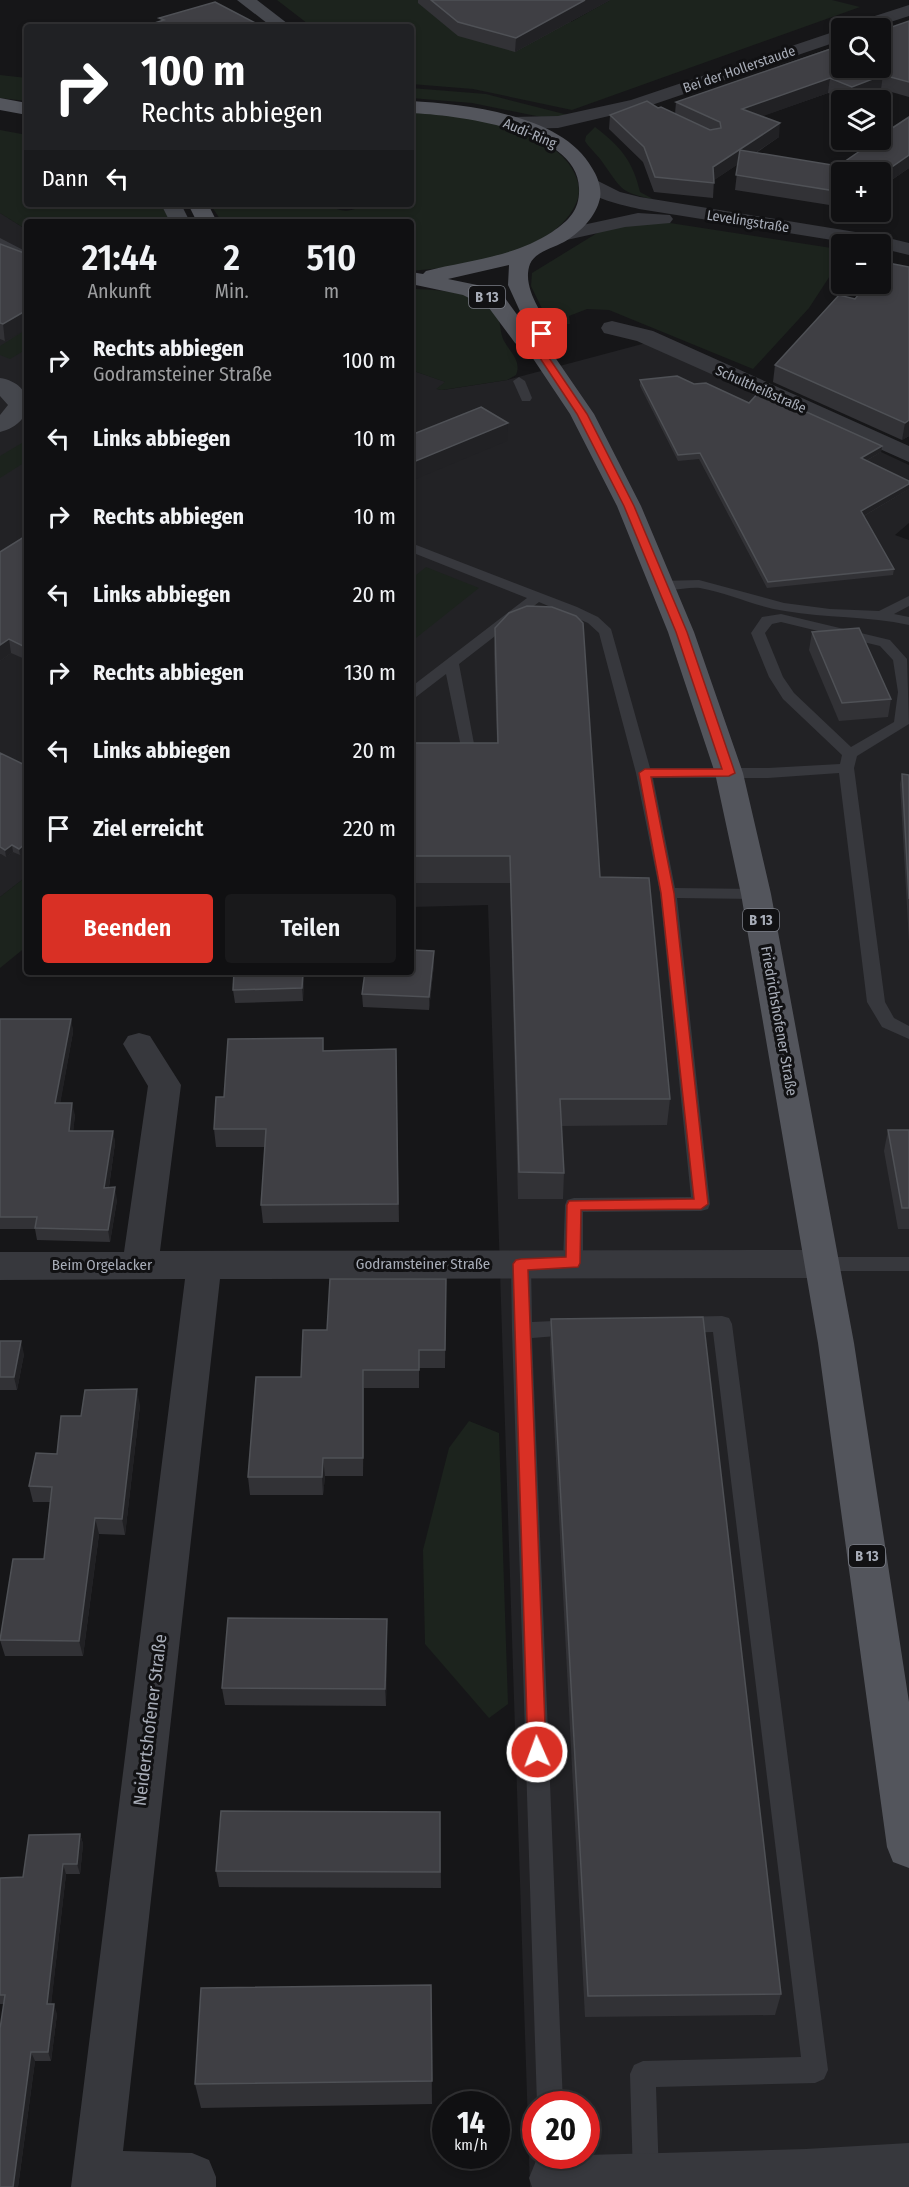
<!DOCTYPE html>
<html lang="de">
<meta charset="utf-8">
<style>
:root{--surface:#101012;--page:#19191b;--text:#f1f3f6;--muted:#9c9d9f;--line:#303032;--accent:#d93025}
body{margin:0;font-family:"Fira Sans Condensed",sans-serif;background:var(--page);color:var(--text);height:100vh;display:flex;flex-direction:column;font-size:22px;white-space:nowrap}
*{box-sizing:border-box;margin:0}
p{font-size:20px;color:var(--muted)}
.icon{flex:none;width:33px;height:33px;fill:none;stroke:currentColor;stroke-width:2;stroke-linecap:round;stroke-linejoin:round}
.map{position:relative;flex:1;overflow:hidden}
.side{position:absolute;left:24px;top:219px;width:390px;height:756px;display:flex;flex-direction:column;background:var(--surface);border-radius:6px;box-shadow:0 3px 9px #0003,0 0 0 2px var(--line)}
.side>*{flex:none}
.hud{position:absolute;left:24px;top:24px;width:390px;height:183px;border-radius:6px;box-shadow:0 3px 9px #0003,0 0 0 2px var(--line);background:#202124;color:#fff;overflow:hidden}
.tools{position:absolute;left:831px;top:18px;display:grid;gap:12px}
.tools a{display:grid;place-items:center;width:60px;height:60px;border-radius:6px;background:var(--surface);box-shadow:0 3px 9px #0003,0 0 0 2px var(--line);font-size:30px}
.speed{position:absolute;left:432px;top:2091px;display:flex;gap:12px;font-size:30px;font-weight:700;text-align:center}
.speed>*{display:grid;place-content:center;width:78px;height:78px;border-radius:50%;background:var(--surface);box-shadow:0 3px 9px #0003,0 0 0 2px var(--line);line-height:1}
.speed small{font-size:15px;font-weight:400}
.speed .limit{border:9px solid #d22;background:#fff;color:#111}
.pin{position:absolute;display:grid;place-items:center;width:51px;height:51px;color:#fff;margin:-26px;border-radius:12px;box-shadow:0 3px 9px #0006}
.me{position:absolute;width:66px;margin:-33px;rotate:358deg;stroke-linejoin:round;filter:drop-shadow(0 0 4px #0008)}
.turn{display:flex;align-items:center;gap:21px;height:126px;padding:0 18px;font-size:27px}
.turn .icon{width:78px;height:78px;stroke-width:2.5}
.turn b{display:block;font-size:42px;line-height:51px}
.then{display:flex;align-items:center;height:57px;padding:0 18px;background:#0003;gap:12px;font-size:22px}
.eta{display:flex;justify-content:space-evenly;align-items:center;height:102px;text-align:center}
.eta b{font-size:36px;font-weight:600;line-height:42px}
.primary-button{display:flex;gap:12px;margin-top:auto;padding:12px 18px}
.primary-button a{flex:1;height:69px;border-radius:6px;background:var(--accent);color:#fff;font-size:24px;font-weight:600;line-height:69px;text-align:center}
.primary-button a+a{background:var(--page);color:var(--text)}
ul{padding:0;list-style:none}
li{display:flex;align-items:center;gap:18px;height:78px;padding:0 18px}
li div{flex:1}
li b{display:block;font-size:22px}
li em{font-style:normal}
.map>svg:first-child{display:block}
.built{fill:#222225;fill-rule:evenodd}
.green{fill:#1c231d}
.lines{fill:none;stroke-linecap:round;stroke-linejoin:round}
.service{fill:#37383d;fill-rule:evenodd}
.minor{fill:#37383d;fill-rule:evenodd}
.tertiary{fill:#37383d;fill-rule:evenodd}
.secondary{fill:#45474d;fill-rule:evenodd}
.primary{fill:#53555c;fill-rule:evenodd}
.wall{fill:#323236}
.shaded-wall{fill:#212124}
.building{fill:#3f3f44;stroke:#4f5156;stroke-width:1.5}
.route{fill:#d93025;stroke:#8d1f18;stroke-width:1.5}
.labels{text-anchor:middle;stroke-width:6;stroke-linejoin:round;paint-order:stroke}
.far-street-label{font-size:14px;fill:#a8adb8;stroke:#111113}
.shield{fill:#111113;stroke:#7b7e86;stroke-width:1.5}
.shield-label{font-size:14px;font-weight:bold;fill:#a8adb8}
.street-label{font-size:15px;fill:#a8adb8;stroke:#111113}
.near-street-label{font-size:18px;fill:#a8adb8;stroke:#111113}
</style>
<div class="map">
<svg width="909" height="2187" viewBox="0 0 909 2187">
<rect width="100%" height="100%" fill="#161618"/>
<g class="built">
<polygon points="0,213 27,230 27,876 0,897"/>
<path d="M646,343L909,465V523L895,535L909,540V2187H530L488,905L411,907V370L446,382L437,389L443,390L507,380ZM536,2104H586V2156H536Z"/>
</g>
<g class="green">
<polygon points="277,0 425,0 571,22 610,0 832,0 860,7 572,110 473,89 411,84 411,27 312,27"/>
<polygon points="0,75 27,78 27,101 0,98"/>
<polygon points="411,88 486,94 572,116 541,117 472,103 411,98"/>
<path d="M411,112C460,116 524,121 562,156C574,168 583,185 577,201C556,255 460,267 411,271V222H222L210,204H328C337,211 347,213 357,208L358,204H411Z"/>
<path d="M595,127C620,146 633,161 640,192L653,199C620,193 621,188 603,163C598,155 590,149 585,141L586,136Z"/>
<polygon points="0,130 27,135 27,204 163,204 170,222 27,222 27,230 0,213"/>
<polygon points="657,221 838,249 841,252 841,259 809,308 753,369 609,310 587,309 569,316 570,324 550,325 531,286 532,273 602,230"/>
<path d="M411,289C435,289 486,292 498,318C501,325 500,333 504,341C510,352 522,361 516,375L507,380L442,390L436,389L445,382L411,370Z"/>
<polygon points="27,329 27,349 10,359 0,355 0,346"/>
<polygon points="27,440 27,461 0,478 0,456"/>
<polygon points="426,567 479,588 411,642 411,579"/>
<polygon points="27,876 27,946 0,968 0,897"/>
<polygon points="469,1421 499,1433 508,1704 489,1718 425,1644 423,1550 449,1448"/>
</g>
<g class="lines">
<g class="service">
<polygon points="0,238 27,252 27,260 0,246"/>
<polygon points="519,377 525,381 532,398 530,401 522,401 513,381"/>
<path d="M411,543L577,607L598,617L611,629L650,768H768L840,764L842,755L783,699L769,677L751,633L762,617L781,614L890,640L907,659L909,724L857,756L854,768L885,1002L894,1018L909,1026V1039L882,1027L867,1002L839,773L768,778H653L675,888L756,889L762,890L764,894L762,898L756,899L677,898L710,1204L708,1209L701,1211L583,1212V1263L580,1268L573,1270L566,1268L563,1263L565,1205L567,1200L574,1198L691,1197L660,893L636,773L599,633L588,623L539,602L459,664L475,749L467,754L462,752L446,674L416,697L411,698V687L527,598L411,552ZM781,622L880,646L893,660L898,692L894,722L851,747L794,693L783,677L765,633L772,624Z"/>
<path d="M699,580L784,603L830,609L879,611L909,596V606L894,614L909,617V625C868,616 826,618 785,611C756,607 729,593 700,588C687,586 664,595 655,585L662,581Z"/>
<polygon points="521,1257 528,1259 531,1264 532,1322 575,1320 582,1322 585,1328 582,1334 532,1338 563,2104 537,2104 512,1330 511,1264 514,1259"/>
<polygon points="822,1257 909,1257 909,1271 822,1271 815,1269 812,1264 815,1259"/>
<polygon points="722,1316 729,1318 732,1324 828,2070 824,2079 815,2083 656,2087 659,2177 655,2186 638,2187 633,2177 630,2074 634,2065 643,2061 801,2057 713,1332 680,1333 673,1331 670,1325 673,1319 680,1317"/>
</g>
<g class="minor">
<polygon points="909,5 909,16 872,28 847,28 850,24"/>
<polygon points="842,29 842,40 643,108 558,128 512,129 505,127 503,123 505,119 512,117 558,116 631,100"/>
<polygon points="612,321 653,331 909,446 909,462 637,341 604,333 601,328 604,323"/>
<polygon points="139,1033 150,1036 181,1085 160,1251 822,1250 835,1254 840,1264 835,1274 822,1278 220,1279 123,2151 192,2153 209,2160 216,2177 216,2187 71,2187 185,1279 0,1280 0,1252 124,1252 148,1086 123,1044 128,1036"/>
<polygon points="909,2143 909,2187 532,2187 529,2178 536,2161 548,2156 806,2149"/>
</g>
<g class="tertiary">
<path d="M590,177L620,192L640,197L880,236L909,243V255L880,248V244H857L639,209C620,204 592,200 580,183L583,179Z"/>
<polygon points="638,213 670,215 673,219 670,223 625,227 562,241 555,239 552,235 555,231"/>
</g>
<g class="secondary">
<polygon points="237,0 257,0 292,27 272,27"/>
<polygon points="161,204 181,204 190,222 170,222"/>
<path d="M0,378C35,383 38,423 0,432V415L8,405L0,396Z"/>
</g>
<g class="primary">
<polygon points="0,98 27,103 27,115 0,110"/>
<path d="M411,101C466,104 563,115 592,168C598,177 603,191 599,202C594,219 578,234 564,242C553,248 535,252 530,264C521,288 544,315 553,336L550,341L542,343L548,347L594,414L641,506L694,632L743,773L771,894L854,1343L909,1702V1868L893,1862L887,1847L818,1343L741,894L715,773L668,632L617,506L570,414L532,357L515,343L489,308L463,295L411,284V272L423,274L426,271C469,260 514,257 552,232C570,220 580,209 579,188C578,129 454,115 411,113ZM509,265L508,285L529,331L505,298L477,285L448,279Z"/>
<polygon points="188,204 208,204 217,222 197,222"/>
</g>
</g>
<g class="wall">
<polygon points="418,0 610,0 515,52 458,36 418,3"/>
<polygon points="909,21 909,97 881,89 853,100 847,100 828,93 762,116 779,137 756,153 838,166 909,117 909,168 880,188 880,172 842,172 842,207 735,190 738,164 714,180 713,198 654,192 643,162 609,129 610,115 658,108 675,114 676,102"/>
<polygon points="0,244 5,341 0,339"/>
<polygon points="909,267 909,436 902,440 773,382 775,365 855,299"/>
<polygon points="640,380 694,384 749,403 882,446 881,452 866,461 909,481 909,489 864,516 894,569 893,575 767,588 699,459 678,461 640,386"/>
<polygon points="27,535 27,660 11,653 0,661 0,552"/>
<polygon points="495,628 600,877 670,1099 667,1125 561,1126 564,1173 563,1199 518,1199 510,883 411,883 411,743 497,743 494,654"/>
<polygon points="812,632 891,699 888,717 839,721 809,650"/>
<polygon points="0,753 27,766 27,850 20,855 13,852 6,857 1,854 0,854"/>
<polygon points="902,774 909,775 909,942 900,784"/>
<polygon points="434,964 429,1010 363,1007 362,994"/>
<polygon points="234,972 304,972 303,1001 235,1003 233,990"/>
<polygon points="0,1019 71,1019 73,1032 60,1103 75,1115 73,1131 113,1131 115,1143 109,1187 117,1200 110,1242 37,1240 35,1229 0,1229"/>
<polygon points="396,1049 399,1222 263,1223 261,1205 265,1147 216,1147 214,1129 224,1097 324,1050"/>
<polygon points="888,1130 909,1130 909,1229 898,1229 884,1151"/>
<polygon points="446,1279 445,1368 419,1368 419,1388 364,1388 363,1476 325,1476 323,1495 250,1495 248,1477 301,1377 327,1330"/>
<polygon points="551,1319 781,1994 775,2015 585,2017 550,1344"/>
<polygon points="0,1341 24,1354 17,1390 0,1390"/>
<polygon points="140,1405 125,1535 99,1534 83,1656 5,1656 0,1640 44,1559 50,1502 33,1502 29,1486 57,1454 81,1416"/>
<polygon points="387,1619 387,1636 386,1706 225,1705 222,1688"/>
<polygon points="440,1812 441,1888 219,1887 216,1871"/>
<polygon points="80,1834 83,1844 80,1874 66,1874 51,2004 57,2014 51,2061 35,2061 18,2187 0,2187 3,2004 0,2004 0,1878 23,1877"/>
<polygon points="431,1985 432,2104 201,2108 195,2084"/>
</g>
<g class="shaded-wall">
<polygon points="585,0 610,0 515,52 516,38"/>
<polygon points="883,75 881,89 853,100 850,100 852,87"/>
<polygon points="830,78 828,93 741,124 742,109"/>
<polygon points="780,123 779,137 711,182 713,167"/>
<polygon points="909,155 909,168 880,188 880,175"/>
<polygon points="27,310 27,329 5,341 3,324"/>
<polygon points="909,420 909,436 902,440 905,423"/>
<polygon points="508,423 507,441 411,481 411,463"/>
<polygon points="882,446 881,452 860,464 861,458"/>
<polygon points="909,484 909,489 860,518 861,511"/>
<polygon points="9,639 11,653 0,661 0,645"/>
<polygon points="27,842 27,850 20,855 19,849"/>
<polygon points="12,845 13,852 6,857 5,850"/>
<polygon points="434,951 434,964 429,1010 429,997"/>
<polygon points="303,972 304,972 303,1001 302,988"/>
<polygon points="71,1019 73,1032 58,1116 55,1103"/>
<polygon points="72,1103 75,1115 72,1144 69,1131"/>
<polygon points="113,1131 115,1143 107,1200 104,1188"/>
<polygon points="115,1187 117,1200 110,1242 108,1230"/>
<polygon points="21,1341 24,1354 17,1390 14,1377"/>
<polygon points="363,1370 364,1388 363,1476"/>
<polygon points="137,1389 140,1405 125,1535 122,1519"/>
<polygon points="323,1458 325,1476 323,1495 322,1477"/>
<polygon points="95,1518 99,1534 83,1656 79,1641"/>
<polygon points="387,1619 387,1636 386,1706 385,1689"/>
<polygon points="80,1834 83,1844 80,1874 77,1864"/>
<polygon points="63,1864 66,1874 50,2014 47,2004"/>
<polygon points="54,2004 57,2014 51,2061 48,2052"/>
<polygon points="31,2052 35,2061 18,2187 13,2187"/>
</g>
<g class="building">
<polygon points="431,0 585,0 516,38 458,22"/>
<polygon points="215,2 259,25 251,27 142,27 164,20 159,18"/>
<polygon points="909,21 909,82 883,75 852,87 830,78 742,109 780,123 713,167 714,183 655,177 644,147 610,115 647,101 658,108 661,107 710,130 721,128 720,122 676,102 842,45 842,68 880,68 880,31"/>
<polygon points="909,117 909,155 880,175 880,172 842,172 842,192 736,175 740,150 838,166 876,140 880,140 880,136"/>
<polygon points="0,244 27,254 27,310 3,324 0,323"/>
<polygon points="883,262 909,267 909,420 905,423 775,365 839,295 855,299 867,284 880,284 880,265"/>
<polygon points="677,376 694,384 706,383 749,403 760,391 882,446 861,458 909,481 909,484 861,511 894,569 768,582 700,453 678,455 640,380"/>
<polygon points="481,407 508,423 411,463 411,435"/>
<polygon points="27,535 27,648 9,639 0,645 0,552"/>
<polygon points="527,606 552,607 576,616 583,623 600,877 649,878 670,1099 560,1099 564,1173 519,1172 510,856 411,856 411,743 498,743 495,628 509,613"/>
<polygon points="859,628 891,699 842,703 812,632"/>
<polygon points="0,753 27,766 27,842 19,849 12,845 5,850 0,847"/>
<polygon points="902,774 909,775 909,899"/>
<polygon points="411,950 434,951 429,997 362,994 365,972 411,972"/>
<polygon points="234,972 303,972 302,988 233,990"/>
<polygon points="0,1019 71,1019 55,1103 72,1103 69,1131 113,1131 104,1188 115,1187 108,1230 35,1228 37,1217 0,1217"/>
<polygon points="323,1038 323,1051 396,1049 398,1204 261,1205 266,1129 214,1129 216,1097 224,1097 228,1039"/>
<polygon points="888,1130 909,1130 909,1208 902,1208"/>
<polygon points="330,1279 446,1279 445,1350 419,1350 419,1370 363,1370 363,1458 323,1458 322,1477 248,1477 256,1377 301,1377 303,1330 327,1330"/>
<polygon points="703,1317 781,1994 588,1996 551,1319"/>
<polygon points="0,1341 21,1341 14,1377 0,1377"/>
<polygon points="137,1389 122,1519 95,1518 79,1641 0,1640 13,1559 44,1559 52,1487 29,1486 36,1453 57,1454 61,1416 81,1416 85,1390"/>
<polygon points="228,1618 387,1619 385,1689 222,1688"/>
<polygon points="221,1811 440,1812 440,1872 216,1871"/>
<polygon points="80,1834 77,1864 63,1864 47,2004 54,2004 48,2052 31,2052 13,2187 0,2187 0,2029 5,1995 0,1995 0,1878 23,1877 29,1835"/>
<polygon points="431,1985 432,2081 195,2084 201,1988"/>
</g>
<polygon class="route" points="539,332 546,334 545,352 587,414 634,506 687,632 735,773 729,776 651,777 674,893 708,1204 701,1209 581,1210 580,1263 578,1267 528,1270 546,1752 543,1758 537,1760 531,1758 528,1752 513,1264 516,1260 521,1259 566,1257 567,1205 569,1201 694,1199 661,893 639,773 645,769 722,769 676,632 624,506 577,414 536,352"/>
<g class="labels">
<g class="far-street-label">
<text transform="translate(739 69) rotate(-19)" y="5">Bei der Hollerstaude</text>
<text transform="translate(530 133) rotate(23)" y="5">Audi-Ring</text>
<text transform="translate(748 221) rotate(9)" y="5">Levelingstraße</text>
<text transform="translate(761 389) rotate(24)" y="5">Schultheißstraße</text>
</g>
<g class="shield">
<rect x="469" y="286" width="36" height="22" rx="4.5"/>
<rect x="743" y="909" width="36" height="22" rx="4.5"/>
<rect x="849" y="1545" width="36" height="22" rx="4.5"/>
</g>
<g class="shield-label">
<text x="487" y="302">B 13</text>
<text x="761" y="925">B 13</text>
<text x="867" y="1561">B 13</text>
</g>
<g class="street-label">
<text transform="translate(779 1021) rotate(80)" y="5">Friedrichshofener Straße</text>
<text x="423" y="1269">Godramsteiner Straße</text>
<text x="102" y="1270">Beim Orgelacker</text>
</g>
<g class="near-street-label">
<text transform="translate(150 1720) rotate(-83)" y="6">Neidertshofener Straße</text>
</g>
</g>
</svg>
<div class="tools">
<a><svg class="icon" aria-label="search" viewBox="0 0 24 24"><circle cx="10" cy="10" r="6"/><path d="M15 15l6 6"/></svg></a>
<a><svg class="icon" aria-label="layers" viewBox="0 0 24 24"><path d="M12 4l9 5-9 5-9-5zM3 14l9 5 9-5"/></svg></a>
<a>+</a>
<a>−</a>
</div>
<div class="speed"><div>14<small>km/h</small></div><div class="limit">20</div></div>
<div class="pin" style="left:542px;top:334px;background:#d93025"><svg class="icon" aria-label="arrive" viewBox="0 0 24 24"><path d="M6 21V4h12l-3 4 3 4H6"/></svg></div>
<svg class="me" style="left:537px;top:1752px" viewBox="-20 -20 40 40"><circle r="17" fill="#d93025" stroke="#fff" stroke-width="3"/><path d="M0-11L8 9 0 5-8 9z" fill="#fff"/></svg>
<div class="hud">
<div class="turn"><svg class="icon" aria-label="right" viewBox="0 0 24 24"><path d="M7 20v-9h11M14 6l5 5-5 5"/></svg><div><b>100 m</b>Rechts abbiegen</div></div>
<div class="then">Dann<svg class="icon" aria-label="left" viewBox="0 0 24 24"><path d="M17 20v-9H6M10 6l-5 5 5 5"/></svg></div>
</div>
<section class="side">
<div class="eta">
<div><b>21:44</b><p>Ankunft</p></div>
<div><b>2</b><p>Min.</p></div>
<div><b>510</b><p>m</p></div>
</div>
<ul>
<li><svg class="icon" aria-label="right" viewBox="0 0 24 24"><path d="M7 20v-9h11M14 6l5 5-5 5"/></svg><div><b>Rechts abbiegen</b><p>Godramsteiner Straße</p></div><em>100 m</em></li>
<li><svg class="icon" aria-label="left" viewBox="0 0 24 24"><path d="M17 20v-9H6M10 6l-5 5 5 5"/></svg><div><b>Links abbiegen</b></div><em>10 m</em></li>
<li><svg class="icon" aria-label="right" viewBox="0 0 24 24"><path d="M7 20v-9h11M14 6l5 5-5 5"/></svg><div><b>Rechts abbiegen</b></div><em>10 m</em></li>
<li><svg class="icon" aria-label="left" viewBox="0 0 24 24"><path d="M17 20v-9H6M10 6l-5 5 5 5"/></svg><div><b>Links abbiegen</b></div><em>20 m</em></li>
<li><svg class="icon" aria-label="right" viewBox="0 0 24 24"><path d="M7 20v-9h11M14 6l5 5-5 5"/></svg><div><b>Rechts abbiegen</b></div><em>130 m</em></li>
<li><svg class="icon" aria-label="left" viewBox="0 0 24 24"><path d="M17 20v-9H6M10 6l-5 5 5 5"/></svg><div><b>Links abbiegen</b></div><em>20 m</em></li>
<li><svg class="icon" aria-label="arrive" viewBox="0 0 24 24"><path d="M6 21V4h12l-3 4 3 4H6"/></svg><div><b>Ziel erreicht</b></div><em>220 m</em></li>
</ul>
<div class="primary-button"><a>Beenden</a><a>Teilen</a></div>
</section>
</div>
